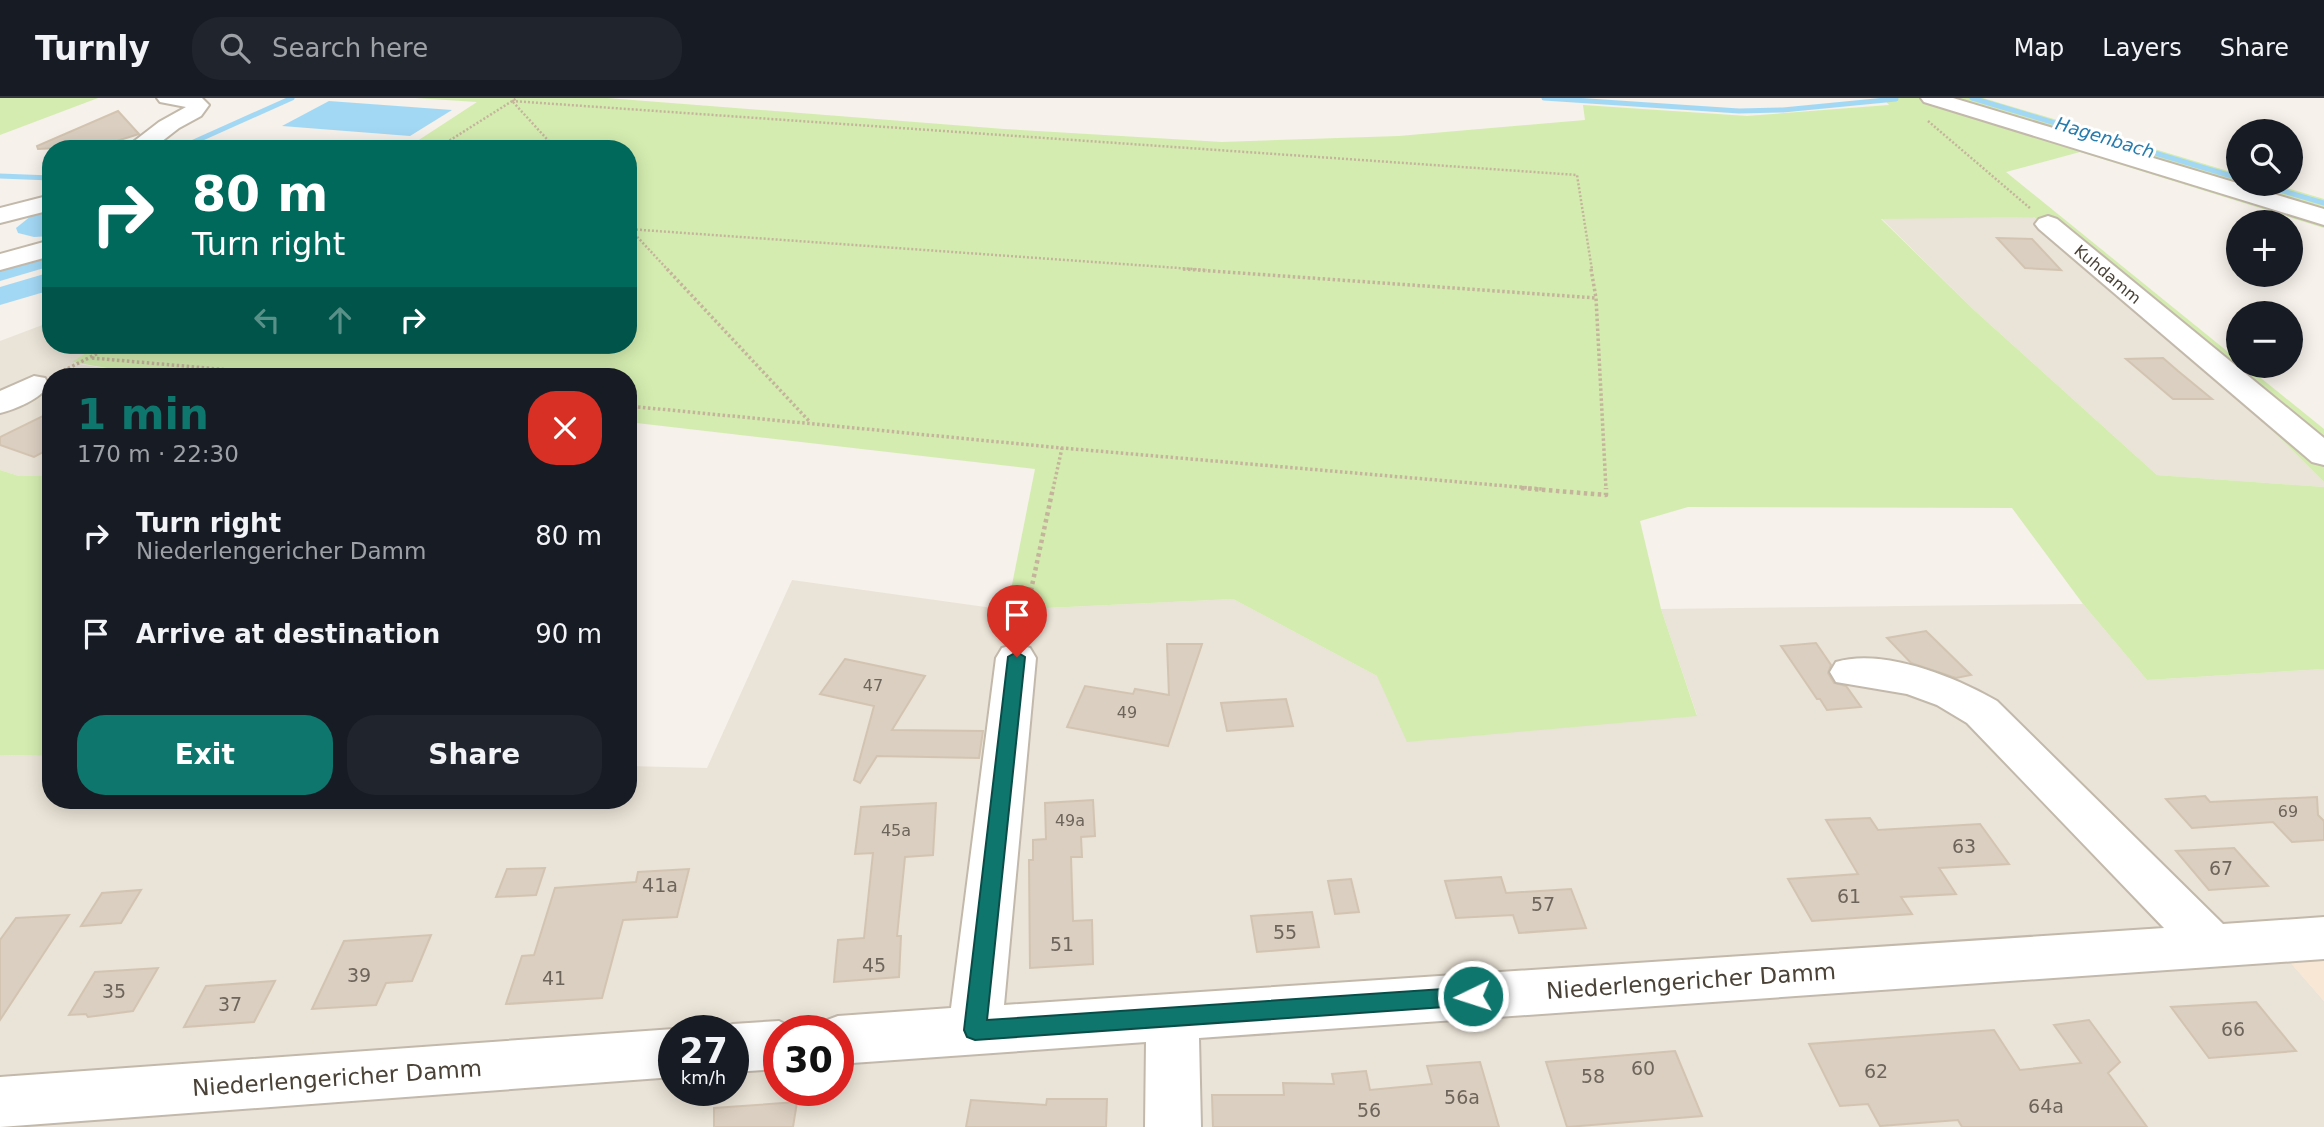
<!DOCTYPE html>
<meta charset="utf-8">
<style>
:root{--surface:#171b24;--page:#20242c;--text:#f1f3f6;--muted:#9ea1a6;--line:#363941;--accent:#0f766e}
body{margin:0;font-family:"DejaVu Sans",sans-serif;background:var(--page);color:var(--text);height:100vh;display:flex;flex-direction:column;font-size:26px;white-space:nowrap}
*{box-sizing:border-box;margin:0}
p{font-size:23px;color:var(--muted)}
.icon{flex:none;width:38px;height:38px;fill:none;stroke:currentColor;stroke-width:2;stroke-linecap:round;stroke-linejoin:round}
.map{position:relative;flex:1;overflow:hidden}
.details{position:absolute;left:42px;top:270px;width:595px;height:441px;display:flex;flex-direction:column;background:var(--surface);border-radius:28px;box-shadow:0 4px 18px #0003}
.details>*{flex:none}
.guide{position:absolute;left:42px;top:42px;width:595px;height:214px;border-radius:28px;box-shadow:0 4px 18px #0003;background:#00695c;color:#fff;overflow:hidden}
.buttons{position:absolute;left:2226px;top:21px;display:grid;gap:14px}
.buttons a{display:grid;place-items:center;width:77px;height:77px;border-radius:50%;background:var(--surface);box-shadow:0 4px 18px #0003;font-size:35px}
.speed{position:absolute;left:658px;top:917px;display:flex;gap:14px;font-size:35px;font-weight:700;text-align:center}
.speed>*{display:grid;place-content:center;width:91px;height:91px;border-radius:50%;background:var(--surface);box-shadow:0 4px 18px #0003;line-height:1}
.speed small{font-size:18px;font-weight:400}
.speed .limit{border:10px solid #d22;background:#fff;color:#111}
.pin{position:absolute;display:grid;place-items:center;width:60px;height:60px;color:#fff;margin:-72px -30px;border-radius:50% 50% 50% 0;rotate:-45deg;box-shadow:0 0 7px #0007}
.pin .icon{rotate:45deg}
.me{position:absolute;width:77px;margin:-38px;rotate:266deg;stroke-linejoin:round;filter:drop-shadow(0 0 5px #0008)}
.turn{display:flex;align-items:center;gap:24px;height:147px;padding:0 35px;font-size:32px}
.turn .icon{width:91px;height:91px;stroke-width:2.5}
.turn b{display:block;font-size:49px;line-height:60px}
.lanes{display:flex;align-items:center;height:66px;padding:0 35px;background:#0003;justify-content:center;gap:35px;direction:ltr}
.lanes .off{opacity:.35}
.round{display:grid;place-items:center;flex:none;width:74px;height:74px;border-radius:28px;background:var(--page)}
.overview{display:flex;align-items:center;justify-content:space-between;height:119px;padding:0 35px}
h1{font-size:42px;font-weight:600;line-height:52px;color:var(--accent)}
.action{display:flex;gap:14px;margin-top:auto;padding:14px 35px}
.action a{flex:1;height:80px;border-radius:28px;background:var(--accent);color:#fff;font-size:28px;font-weight:600;line-height:80px;text-align:center}
.action a+a{background:var(--page);color:var(--text)}
ul{padding:0;list-style:none}
li{display:flex;align-items:center;gap:21px;height:98px;padding:0 35px}
li div{flex:1}
li b{display:block;font-size:26px}
li em{font-style:normal}
header{display:flex;align-items:center;gap:42px;box-sizing:border-box;height:98px;padding:0 35px;background:var(--surface);border-bottom:2px solid var(--line)}
header strong{font-size:33px}
nav{display:flex;gap:38px;margin-inline-start:auto;font-size:24px}
.search{width:490px;height:63px;background:var(--page);display:flex;align-items:center;gap:18px;box-sizing:border-box;padding:0 24px;border-radius:28px;color:var(--muted);font-size:26px}
.map>svg:first-child{display:block}
.residential{fill:#eae3d7;fill-rule:evenodd}
.commercial{fill:#f8e7d4}
.green{fill:#d4ecb0}
.water{fill:#a3d8f5}
.lines{fill:none;stroke-linecap:round;stroke-linejoin:round}
.stream{stroke:#a3d8f5;stroke-width:5}
.building{fill:#dbcfc1;stroke:#d3c4b1;stroke-width:2}
.minor-casing{stroke:#c2b9ab;stroke-width:4}
.path-far2{stroke:#c5b49c;stroke-width:2.5;stroke-dasharray:2 2;stroke-linecap:butt}
.path-far1{stroke:#c5b49c;stroke-width:3.5;stroke-dasharray:2.5 2.5;stroke-linecap:butt}
.path{stroke:#c5b49c;stroke-width:4.5;stroke-dasharray:3.5 3.5;stroke-linecap:butt}
.minor{fill:#fff;fill-rule:evenodd}
.route{fill:#0f766e;stroke:#0a4d48;stroke-width:2}
.labels{text-anchor:middle;stroke-width:6;stroke-linejoin:round;paint-order:stroke}
.far-street-label{font-size:16px;fill:#4a4237;stroke:#fff}
.number-label{font-size:16px;fill:#6e655a}
.far-water-label{font-size:18px;font-style:italic;fill:#267bad;stroke:#fff}
.near-number-label{font-size:19px;fill:#6e655a}
.near-street-label{font-size:23px;fill:#4a4237;stroke:#fff}
</style>
<header>
<strong>Turnly</strong>
<div class="search"><svg class="icon" aria-label="search" viewBox="0 0 24 24"><circle cx="10" cy="10" r="6"/><path d="M15 15l6 6"/></svg>Search here</div>
<nav><a>Map</a><a>Layers</a><a>Share</a></nav>
</header>
<div class="map">
<svg width="2324" height="1029" viewBox="0 0 2324 1029">
<rect width="100%" height="100%" fill="#f6f1ea"/>
<g class="residential">
<polygon points="2034,119 2243,303 2324,384 2324,389 2157,377 1974,212 1881,120"/>
<polygon points="45,226 51,226 51,247 99,247 73,265 154,278 51,278 51,377 19,378 0,372 0,243"/>
<path d="M792,482L1007,512L1233,501L1377,578L1697,617L1661,511L2083,506L2147,582L2324,571V860L2289,863L2324,903V1029H0V657L51,658V702H628V668L707,670ZM674,933H733V992H674ZM779,933H838V992H779Z"/>
</g>
<polygon class="commercial" points="2324,860 2324,903 2288,862"/>
<g class="green">
<polygon points="0,0 98,0 0,37"/>
<polygon points="415,0 607,0 1004,31 1222,44 1399,38 1585,22 1583,7 1747,18 1889,7 1883,0 1983,0 2238,76 2238,86 2273,86 2324,101 2324,130 2080,54 2006,74 2238,262 2238,268 2246,268 2324,331 2324,384 2243,303 2034,119 1881,121 1974,212 2157,377 2324,389 2324,571 2147,582 2083,506 2012,410 1688,409 1640,423 1661,511 1697,618 1407,644 1377,578 1233,501 1007,512 1035,371 628,324 628,278 154,278 72,264 99,247 628,247 628,51 405,51 477,4"/>
<polygon points="0,372 19,378 51,377 51,658 0,657"/>
</g>
<g class="water">
<polygon points="329,3 452,12 410,38 282,28"/>
<polygon points="51,111 51,138 34,139 18,135 16,130 31,118"/>
<polygon points="51,151 51,168 0,183 0,166"/>
<polygon points="51,174 51,192 0,207 0,189"/>
</g>
<g class="lines">
<g class="stream">
<polyline points="1544,0 1739,13 1783,12 1896,1"/>
<polyline points="1972,0 2238,80"/>
<polyline points="178,51 292,0"/>
<polyline points="0,78 51,80"/>
<polyline points="2259,86 2324,105"/>
</g>
</g>
<g class="building">
<polygon points="118,13 139,36 101,48 38,51 37,48"/>
<polygon points="1997,140 2032,141 2061,172 2025,170"/>
<polygon points="2163,260 2178,273 2212,301 2173,301 2126,261"/>
<polygon points="51,314 51,350 34,359 0,347 0,339"/>
<polygon points="1926,533 1971,577 1956,580 1911,565 1887,540"/>
<polygon points="1816,545 1831,567 1828,575 1834,585 1846,588 1861,609 1827,612 1820,601 1817,601 1781,548"/>
<polygon points="1167,546 1202,546 1168,648 1067,629 1085,588 1133,596 1135,591 1169,597"/>
<polygon points="845,561 925,578 892,632 983,633 979,660 877,658 860,685 854,682 874,608 820,596"/>
<polygon points="1286,601 1293,628 1227,633 1221,605"/>
<polygon points="2205,698 2210,704 2317,699 2318,717 2324,723 2324,742 2292,744 2273,724 2192,730 2166,701"/>
<polygon points="1093,702 1095,738 1081,739 1082,759 1071,759 1073,823 1092,822 1093,866 1030,870 1029,762 1033,762 1033,742 1046,741 1045,705"/>
<polygon points="936,705 933,757 905,759 897,838 901,838 899,879 834,884 838,842 864,840 873,755 855,756 861,709"/>
<polygon points="1870,720 1878,732 1980,726 2009,766 1939,770 1956,796 1901,799 1912,816 1812,823 1788,781 1858,776 1826,722"/>
<polygon points="2234,750 2268,788 2209,792 2176,753"/>
<polygon points="545,770 536,797 496,799 507,771"/>
<polygon points="689,771 677,819 623,822 602,900 506,906 522,858 534,857 555,790 636,784 638,774"/>
<polygon points="1501,779 1506,795 1571,791 1586,830 1519,835 1513,817 1456,820 1445,783"/>
<polygon points="1351,781 1359,814 1335,816 1328,783"/>
<polygon points="141,792 121,825 81,828 102,795"/>
<polygon points="1312,814 1319,849 1257,854 1251,818"/>
<polygon points="69,817 0,922 0,842 16,820"/>
<polygon points="431,837 412,883 386,885 376,907 312,911 344,843"/>
<polygon points="158,870 133,913 88,919 86,916 69,917 95,874"/>
<polygon points="275,883 254,924 184,929 206,888"/>
<polygon points="2256,904 2296,953 2209,960 2171,909"/>
<polygon points="2089,922 2120,964 2108,975 2147,1029 1962,1029 1958,1022 1880,1028 1868,1006 1840,1008 1809,946 1994,932 2020,972 2081,965 2054,927"/>
<polygon points="1675,953 1702,1018 1567,1029 1546,964"/>
<polygon points="1480,964 1499,1029 1213,1029 1212,997 1284,997 1283,985 1334,986 1332,976 1366,973 1370,992 1432,986 1427,968"/>
<polygon points="1047,1001 1107,1001 1106,1029 966,1029 971,1002 1046,1007"/>
<polygon points="797,1004 793,1029 714,1029 714,1010"/>
</g>
<g class="lines">
<g class="minor-casing">
<g id="minor">
<polygon points="157,0 202,0 209,7 201,18 179,30 152,51 124,51 159,24 186,9 160,4"/>
<polygon points="1921,0 1953,0 2324,111 2324,127 1924,4"/>
<polygon points="51,97 51,112 0,125 0,110"/>
<polygon points="2048,118 2057,121 2324,340 2324,367 2312,364 2039,131 2035,126 2039,121"/>
<polygon points="51,142 51,158 0,172 0,156"/>
<path d="M34,278L45,280L49,287C40,301 16,311 0,315V293Z"/>
<path d="M1016,546L1030,550L1036,560L1004,907L2164,830L1967,625L1937,607L1907,596L1836,584L1830,574L1836,564C1884,550 1955,579 1997,603L2223,826L2324,819V861L1199,940L1201,1029H1145L1146,944L838,966V933H816L819,925L838,918L951,910L996,560L1002,550Z"/>
<polygon points="779,923 799,933 779,933 779,971 733,974 733,933 714,933 733,926"/>
<polygon points="674,931 680,933 674,933 674,979 0,1029 0,979"/>
</g>
</g>
<g class="path-far2">
<polyline points="512,3 1577,77 1592,172"/>
<polyline points="513,4 556,51"/>
<polyline points="1928,23 2031,111"/>
<polyline points="436,51 517,0"/>
<polyline points="629,130 668,172"/>
<polyline points="628,131 1207,172"/>
</g>
<g class="path-far1">
<polyline points="667,171 809,323"/>
<polyline points="1183,171 1596,200"/>
<polyline points="1591,171 1596,200 1606,391"/>
<polyline points="92,260 298,278"/>
<polyline points="59,275 114,247"/>
<polyline points="628,308 1062,350 1542,391"/>
<polyline points="1053,391 1062,350"/>
</g>
<g class="path">
<polyline points="1521,390 1606,397 1606,390"/>
<polyline points="1022,534 1053,390"/>
</g>
<use href="#minor" class="minor"/>
</g>
<polygon class="route" points="1017,554 1025,559 987,922 1473,889 1481,891 1484,898 1481,905 1473,907 975,942 967,939 964,932 1008,559"/>
<g class="labels">
<g class="far-street-label">
<text transform="translate(2108 176) rotate(40)" y="6">Kuhdamm</text>
</g>
<g class="number-label">
<text x="873" y="593">47</text>
<text x="1127" y="620">49</text>
<text x="2288" y="719">69</text>
<text x="1070" y="728">49a</text>
<text x="896" y="738">45a</text>
</g>
<g class="far-water-label">
<text transform="translate(2105 40) rotate(17)" y="6">Hagenbach</text>
</g>
<g class="near-number-label">
<text x="1964" y="755">63</text>
<text x="2221" y="777">67</text>
<text x="660" y="794">41a</text>
<text x="1849" y="805">61</text>
<text x="1543" y="813">57</text>
<text x="1285" y="841">55</text>
<text x="1062" y="853">51</text>
<text x="874" y="874">45</text>
<text x="359" y="884">39</text>
<text x="554" y="887">41</text>
<text x="114" y="900">35</text>
<text x="230" y="913">37</text>
<text x="2233" y="938">66</text>
<text x="1643" y="977">60</text>
<text x="1876" y="980">62</text>
<text x="1593" y="985">58</text>
<text x="1462" y="1006">56a</text>
<text x="2046" y="1015">64a</text>
<text x="1369" y="1019">56</text>
</g>
<g class="near-street-label">
<text transform="translate(1691 883) rotate(-4)" y="8">Niederlengericher Damm</text>
<text transform="translate(337 980) rotate(-4)" y="8">Niederlengericher Damm</text>
</g>
</g>
</svg>
<div class="buttons">
<a><svg class="icon" aria-label="search" viewBox="0 0 24 24"><circle cx="10" cy="10" r="6"/><path d="M15 15l6 6"/></svg></a>
<a>+</a>
<a>−</a>
</div>
<div class="speed"><div>27<small>km/h</small></div><div class="limit">30</div></div>
<div class="pin" style="left:1017px;top:559px;background:#d93025"><svg class="icon" aria-label="arrive" viewBox="0 0 24 24"><path d="M6 21V4h12l-3 4 3 4H6"/></svg></div>
<svg class="me" style="left:1473px;top:898px" viewBox="-20 -20 40 40"><circle r="17" fill="#0f766e" stroke="#fff" stroke-width="3"/><path d="M0-11L8 9 0 5-8 9z" fill="#fff"/></svg>
<div class="guide">
<div class="turn"><svg class="icon" aria-label="right" viewBox="0 0 24 24"><path d="M7 20v-9h11M14 6l5 5-5 5"/></svg><div><b>80 m</b>Turn right</div></div>
<div class="lanes"><svg class="icon off" aria-label="left" viewBox="0 0 24 24"><path d="M17 20v-9H6M10 6l-5 5 5 5"/></svg><svg class="icon off" aria-label="ahead" viewBox="0 0 24 24"><path d="M12 20V5M6 11l6-6 6 6"/></svg><svg class="icon" aria-label="right" viewBox="0 0 24 24"><path d="M7 20v-9h11M14 6l5 5-5 5"/></svg></div>
</div>
<section class="details">
<div class="overview"><div><h1>1 min</h1><p>170 m · 22:30</p></div><a class="round" style="background:#d93025;color:#fff"><svg class="icon" aria-label="close" viewBox="0 0 24 24"><path d="M6 6l12 12M18 6L6 18"/></svg></a></div>
<ul>
<li><svg class="icon" aria-label="right" viewBox="0 0 24 24"><path d="M7 20v-9h11M14 6l5 5-5 5"/></svg><div><b>Turn right</b><p>Niederlengericher Damm</p></div><em>80 m</em></li>
<li><svg class="icon" aria-label="arrive" viewBox="0 0 24 24"><path d="M6 21V4h12l-3 4 3 4H6"/></svg><div><b>Arrive at destination</b></div><em>90 m</em></li>
</ul>
<div class="action"><a>Exit</a><a>Share</a></div>
</section>
</div>
